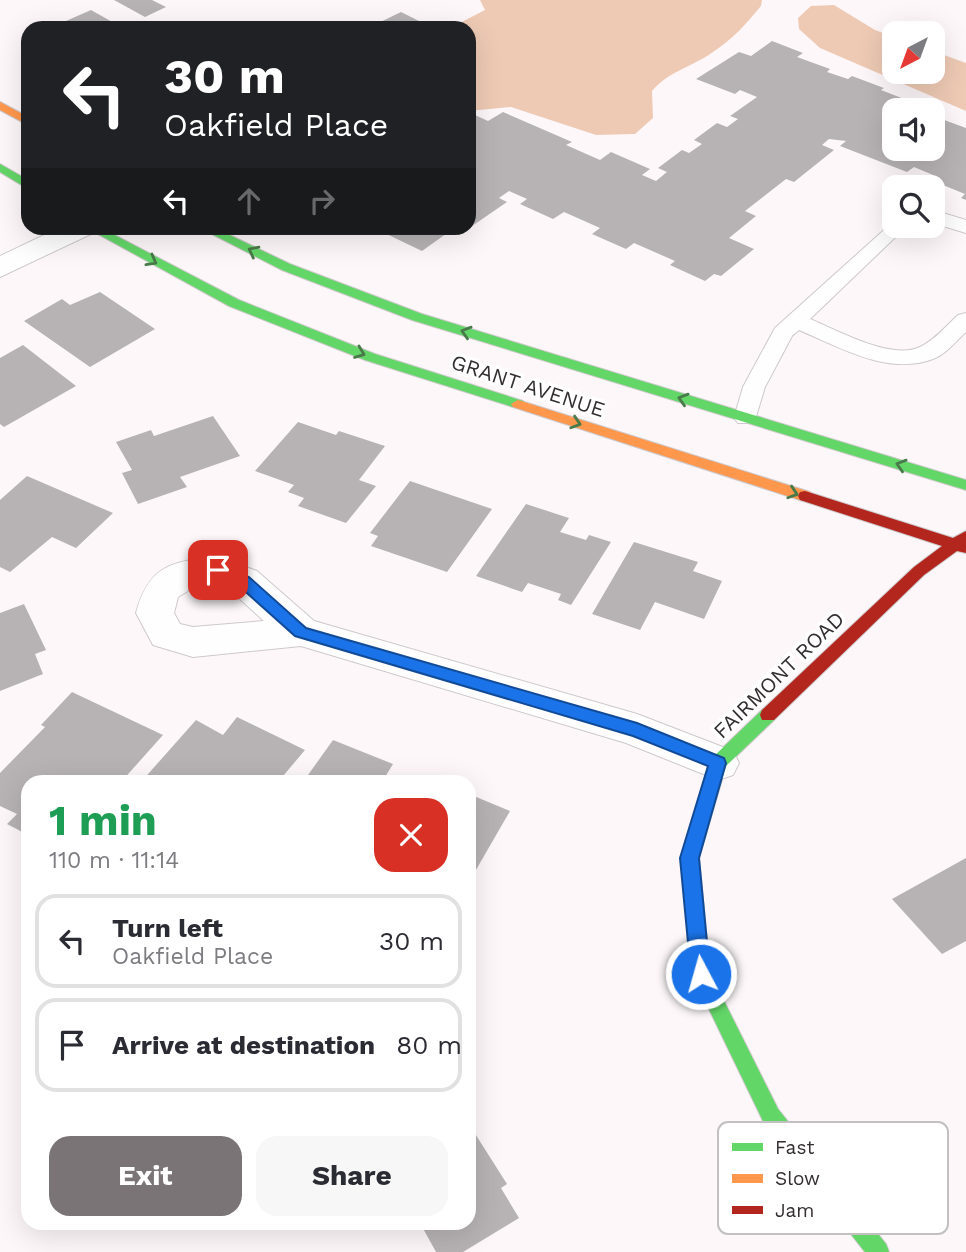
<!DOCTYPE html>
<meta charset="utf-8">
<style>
:root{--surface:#fff;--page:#f7f7f7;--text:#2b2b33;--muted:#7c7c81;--line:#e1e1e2;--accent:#7a7476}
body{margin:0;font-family:"Work Sans",sans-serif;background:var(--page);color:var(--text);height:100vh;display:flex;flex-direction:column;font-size:26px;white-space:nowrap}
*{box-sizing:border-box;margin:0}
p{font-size:23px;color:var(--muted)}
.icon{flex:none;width:38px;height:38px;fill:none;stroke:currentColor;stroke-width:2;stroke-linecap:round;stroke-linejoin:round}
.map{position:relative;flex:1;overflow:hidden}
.drawer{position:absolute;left:21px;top:775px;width:455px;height:455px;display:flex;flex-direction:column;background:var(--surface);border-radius:21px;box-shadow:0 7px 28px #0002}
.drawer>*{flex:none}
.hud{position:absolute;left:21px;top:21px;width:455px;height:214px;border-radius:21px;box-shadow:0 7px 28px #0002;background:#202124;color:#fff;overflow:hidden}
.needle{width:46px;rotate:221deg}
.fabs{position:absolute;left:882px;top:21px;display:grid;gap:14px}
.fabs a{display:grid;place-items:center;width:63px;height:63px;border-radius:14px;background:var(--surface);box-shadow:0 7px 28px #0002;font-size:35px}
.pin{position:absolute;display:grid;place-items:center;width:60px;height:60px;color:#fff;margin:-30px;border-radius:14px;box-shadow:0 4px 10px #0006}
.me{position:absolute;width:77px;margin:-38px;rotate:354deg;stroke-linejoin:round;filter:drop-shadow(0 0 5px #0008)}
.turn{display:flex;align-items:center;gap:24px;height:147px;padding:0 28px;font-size:32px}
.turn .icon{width:91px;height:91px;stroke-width:2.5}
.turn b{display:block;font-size:49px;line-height:60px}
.lanes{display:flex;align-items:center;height:66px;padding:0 28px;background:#0003;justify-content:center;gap:35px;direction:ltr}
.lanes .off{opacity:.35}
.round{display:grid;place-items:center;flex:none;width:74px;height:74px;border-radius:21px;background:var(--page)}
.overview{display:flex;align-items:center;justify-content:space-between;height:119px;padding:0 28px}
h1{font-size:42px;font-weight:700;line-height:52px;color:#1e9e55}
.action{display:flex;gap:14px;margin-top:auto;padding:14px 28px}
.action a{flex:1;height:80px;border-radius:21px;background:var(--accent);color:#fff;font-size:28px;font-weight:700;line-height:80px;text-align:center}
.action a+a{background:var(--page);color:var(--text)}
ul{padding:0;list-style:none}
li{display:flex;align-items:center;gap:21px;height:94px;margin:0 14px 10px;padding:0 14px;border:4px solid var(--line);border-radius:21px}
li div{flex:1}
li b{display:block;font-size:26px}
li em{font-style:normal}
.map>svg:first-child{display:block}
.forest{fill:#eecab4}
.building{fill:#b7b3b5;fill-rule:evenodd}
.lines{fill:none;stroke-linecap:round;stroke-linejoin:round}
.lane-casing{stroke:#cec9cb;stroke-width:2}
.street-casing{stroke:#cec9cb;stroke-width:2}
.fast-casing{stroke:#cec9cb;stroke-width:2}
.slow-casing{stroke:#cec9cb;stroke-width:2}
.jam-casing{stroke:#cec9cb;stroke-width:2}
.lane{fill:#fffefe;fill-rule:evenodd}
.street{fill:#fffefe;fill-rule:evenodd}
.fast{fill:#63d668;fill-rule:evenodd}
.slow{fill:#ff974d;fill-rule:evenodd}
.jam{fill:#b3261e;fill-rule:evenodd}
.oneway{stroke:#497a49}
.route{fill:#1a73e8;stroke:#114b97;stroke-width:2}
.labels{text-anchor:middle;stroke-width:7;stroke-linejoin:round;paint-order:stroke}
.street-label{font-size:21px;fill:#332e30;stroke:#fff}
.key{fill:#fff;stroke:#c2c0c1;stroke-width:2}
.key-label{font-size:19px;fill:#332e30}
</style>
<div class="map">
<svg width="966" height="1252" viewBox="0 0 966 1252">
<rect width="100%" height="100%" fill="#fdf7f9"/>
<g class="forest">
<path d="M480,0H762L761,6C746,24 733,39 713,52C692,67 669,71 652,91L653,118L635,134L596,135L511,107L469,111V28H450L485,10Z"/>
<polygon points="834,5 875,30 894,37 894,72 933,72 933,51 966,63 966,111 820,48 799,29 798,18 811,6"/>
</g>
<g class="building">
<polygon points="114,0 152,0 166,7 145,17"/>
<polygon points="91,10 123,28 50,28"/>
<polygon points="401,12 433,28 368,28"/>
<path d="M772,41L803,53L797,57L830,69L827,72L848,79L852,76L884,88L881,90L940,113L936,117L966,128V200L961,198L965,194L928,179L933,175L914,167L907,172L840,146L846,141L829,139L822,145L834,150L794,182L786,179L745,211L756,216L729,238L754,249L721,276L714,274L705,281L670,265L675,261L634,243L626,249L592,234L600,228L564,212L553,219L520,204L527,199L509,191L499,198L507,202L459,235L450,231L422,251L374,228H469V119L475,115L488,121L503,112L572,142L566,145L600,160L611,152L650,169L642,175L656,181L667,172L658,168L682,150L689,153L702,144L694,140L717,123L727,127L738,119L730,116L757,97L740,90L735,94L696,79L739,52L751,56ZM894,110H933V149H894Z"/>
<polygon points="100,292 155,329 90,367 24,321 62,299 70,305"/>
<polygon points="23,345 76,386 4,427 0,424 0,358"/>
<polygon points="213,416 240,456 180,477 187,487 138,504 122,473 132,470 116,442 151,430 154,436"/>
<polygon points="298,422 336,435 339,431 385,446 359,480 376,486 346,523 298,506 304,498 288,492 294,485 255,471"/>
<polygon points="27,476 113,513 76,548 52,537 10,572 0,567 0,500"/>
<polygon points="410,481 492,509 447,572 371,546 378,536 370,533"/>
<polygon points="526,504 569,518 560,532 586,540 589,535 611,542 571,605 558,600 561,594 528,583 522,592 476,576"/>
<polygon points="634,542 698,562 693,571 722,581 704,619 655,602 640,630 592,614"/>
<polygon points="24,604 46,650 35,654 43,674 0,691 0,613"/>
<polygon points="72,692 163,735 121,782 28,782 28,835 7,824 17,814 0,806 0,773 45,727 41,725"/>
<polygon points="237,717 305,750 278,782 141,782 196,720 223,735"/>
<polygon points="333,740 393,764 382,782 303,782"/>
<polygon points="469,794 510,811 469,882"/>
<polygon points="966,858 966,941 942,954 892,899"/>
<polygon points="474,1132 507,1184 501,1188 519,1218 463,1252 436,1252 420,1223 469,1223 469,1134"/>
</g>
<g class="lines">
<g class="lane-casing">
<g id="lane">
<polygon points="933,210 966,220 966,233 933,223"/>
<path d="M894,221V226H907L810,319C837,330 892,361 920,347C935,340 946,326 958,315L966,313V332C956,341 946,354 933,359C888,376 839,347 799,330L792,336L765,387L754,423H738L734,418L743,387L775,328Z"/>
</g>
</g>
<g class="street-casing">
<g id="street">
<polygon points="59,228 96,228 91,234 0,277 0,256"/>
<path d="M218,557L257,571L314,621L637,714L733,751L739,763L733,775L718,780L626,743L301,646L193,657L153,645L136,613C149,565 172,561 218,557ZM215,584L231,591L264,621L193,627L180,624L174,613L178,597L196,586Z"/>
</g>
</g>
<g class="fast-casing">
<g id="fast">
<polygon points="0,164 28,180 28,189 0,172"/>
<polygon points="87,228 101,228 239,300 375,354 523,401 525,404 523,407 513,407 365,360 229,306"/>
<polygon points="200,228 215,228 290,264 422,314 966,480 966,490 412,320 282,270"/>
<polygon points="768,709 774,710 776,715 774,720 726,766 699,858 710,973 778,1109 886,1244 889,1252 865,1252 764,1123 692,974 681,858 712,758 762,710"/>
</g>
</g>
<g class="slow-casing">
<g id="slow">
<polygon points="0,102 28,117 28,125 0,110"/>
<polygon points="518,400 810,492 812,496 805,501 800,500 513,407 511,404"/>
</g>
</g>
<g class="jam-casing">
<polygon id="jam" points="805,491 953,538 966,531 966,553 957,551 924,575 774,720 762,720 760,715 762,710 914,567 942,546 800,500 798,496 800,492"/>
</g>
<use href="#lane" class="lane"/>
<use href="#street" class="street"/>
<use href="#fast" class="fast"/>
<use href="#slow" class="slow"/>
<use href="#jam" class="jam"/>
</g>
<defs><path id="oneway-chevron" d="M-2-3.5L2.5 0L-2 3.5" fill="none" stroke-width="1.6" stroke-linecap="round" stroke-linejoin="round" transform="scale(1.75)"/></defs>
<g class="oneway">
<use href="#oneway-chevron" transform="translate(253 251) rotate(-153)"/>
<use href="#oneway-chevron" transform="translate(152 261) rotate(29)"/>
<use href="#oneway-chevron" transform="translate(466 332) rotate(-163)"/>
<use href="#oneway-chevron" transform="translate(360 353) rotate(21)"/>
<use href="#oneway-chevron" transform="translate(683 399) rotate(-163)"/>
<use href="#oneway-chevron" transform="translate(576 423) rotate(18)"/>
<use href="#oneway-chevron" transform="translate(901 465) rotate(-163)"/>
<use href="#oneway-chevron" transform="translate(793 493) rotate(18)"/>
</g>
<polygon class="route" points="218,565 249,577 306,628 637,723 724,758 726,763 699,858 710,974 708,980 701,982 694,980 691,974 680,858 708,766 633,736 295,636 238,585 213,574 213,567"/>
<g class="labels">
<g class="street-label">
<text transform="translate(528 386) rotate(18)" y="7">GRANT AVENUE</text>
<text transform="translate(779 675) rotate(-44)" y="7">FAIRMONT ROAD</text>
</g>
</g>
<rect x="718" y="1122" width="230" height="112" rx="10" class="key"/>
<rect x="732" y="1143" width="31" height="8" fill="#63d668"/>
<rect x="732" y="1174" width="31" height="9" fill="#ff974d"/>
<rect x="732" y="1206" width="31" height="8" fill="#b3261e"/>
<g class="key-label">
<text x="775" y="1154">Fast</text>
<text x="775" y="1185">Slow</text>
<text x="775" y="1217">Jam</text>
</g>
</svg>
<div class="fabs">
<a><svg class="needle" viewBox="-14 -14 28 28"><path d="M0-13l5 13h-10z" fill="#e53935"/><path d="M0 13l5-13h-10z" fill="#7c7c81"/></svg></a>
<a><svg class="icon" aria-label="sound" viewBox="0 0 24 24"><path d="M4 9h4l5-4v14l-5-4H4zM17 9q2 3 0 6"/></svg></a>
<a><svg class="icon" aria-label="search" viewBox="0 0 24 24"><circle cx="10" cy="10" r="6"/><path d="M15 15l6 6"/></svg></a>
</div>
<div class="pin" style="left:218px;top:570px;background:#d93025"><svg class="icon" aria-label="arrive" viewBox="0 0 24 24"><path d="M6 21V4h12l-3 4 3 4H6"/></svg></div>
<svg class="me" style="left:701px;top:974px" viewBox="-20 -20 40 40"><circle r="17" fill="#1a73e8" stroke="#fff" stroke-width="3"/><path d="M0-11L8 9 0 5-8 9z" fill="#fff"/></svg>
<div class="hud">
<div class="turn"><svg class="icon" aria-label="left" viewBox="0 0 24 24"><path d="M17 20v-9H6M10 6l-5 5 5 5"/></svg><div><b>30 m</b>Oakfield Place</div></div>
<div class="lanes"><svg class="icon" aria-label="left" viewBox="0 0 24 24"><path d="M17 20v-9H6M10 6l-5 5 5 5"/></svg><svg class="icon off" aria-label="ahead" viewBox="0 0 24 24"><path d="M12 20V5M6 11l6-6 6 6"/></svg><svg class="icon off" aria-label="right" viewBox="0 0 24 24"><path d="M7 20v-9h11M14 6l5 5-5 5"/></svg></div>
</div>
<section class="drawer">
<div class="overview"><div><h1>1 min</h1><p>110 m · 11:14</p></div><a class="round" style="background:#d93025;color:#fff"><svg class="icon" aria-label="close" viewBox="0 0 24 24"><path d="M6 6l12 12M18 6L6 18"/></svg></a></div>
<ul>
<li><svg class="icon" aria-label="left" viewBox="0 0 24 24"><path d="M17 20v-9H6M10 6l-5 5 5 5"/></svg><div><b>Turn left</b><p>Oakfield Place</p></div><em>30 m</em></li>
<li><svg class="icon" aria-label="arrive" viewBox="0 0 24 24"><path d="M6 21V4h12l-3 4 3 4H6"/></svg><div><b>Arrive at destination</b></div><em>80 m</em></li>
</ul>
<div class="action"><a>Exit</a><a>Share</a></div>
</section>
</div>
